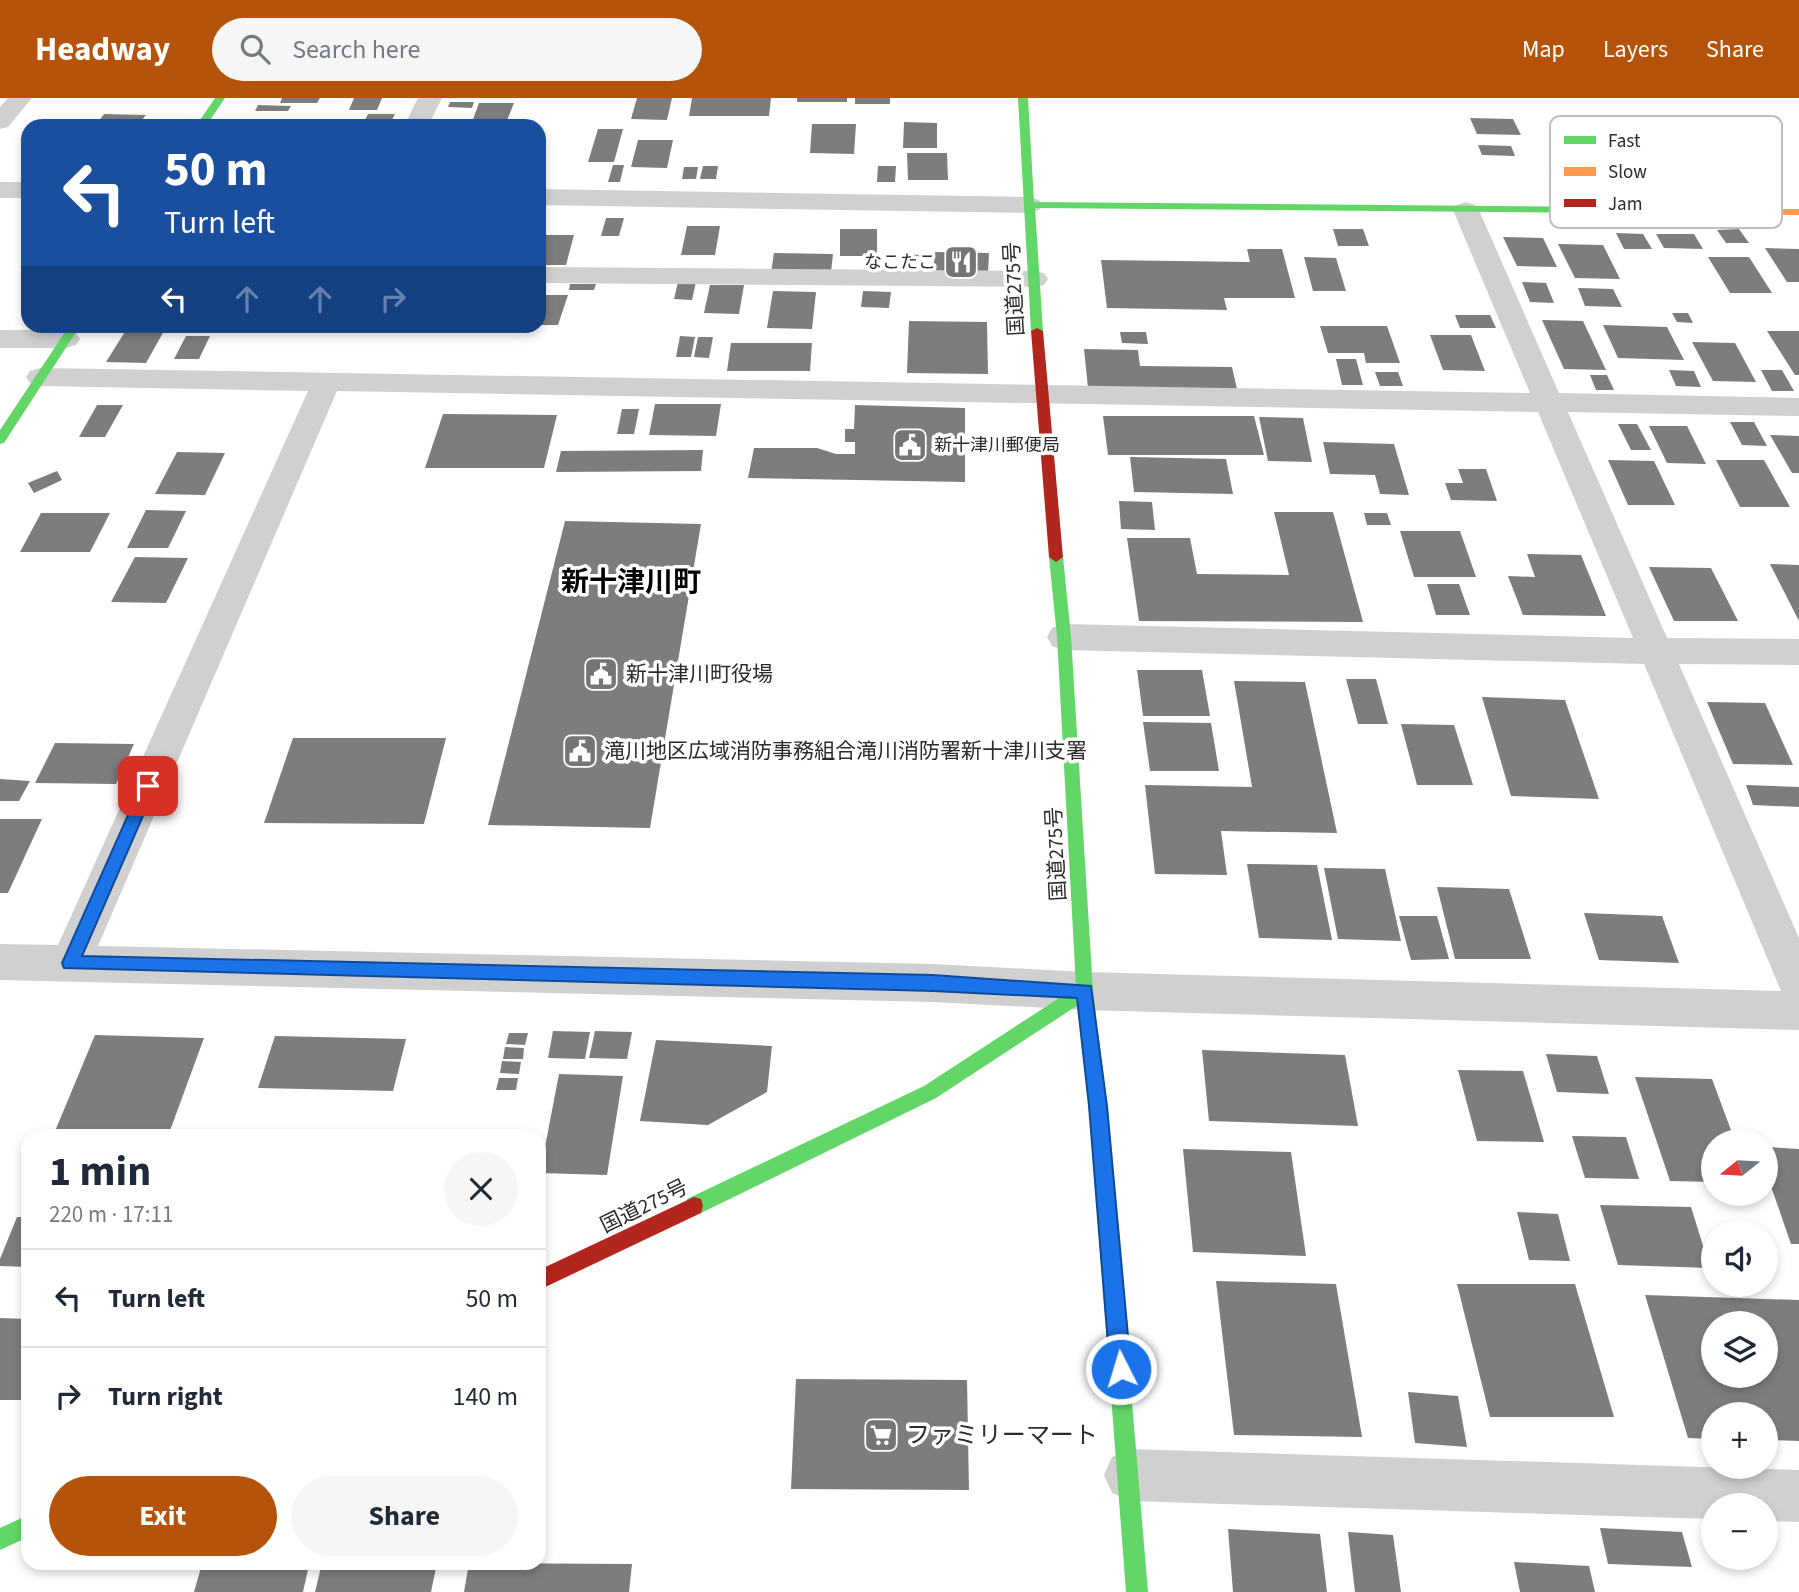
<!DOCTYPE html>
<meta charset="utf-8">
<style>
:root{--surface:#fff;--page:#f6f6f7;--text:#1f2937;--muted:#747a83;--line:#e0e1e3;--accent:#b45309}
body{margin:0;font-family:"Source Sans 3","Noto Sans JP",sans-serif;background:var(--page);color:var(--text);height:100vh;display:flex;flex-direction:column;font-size:26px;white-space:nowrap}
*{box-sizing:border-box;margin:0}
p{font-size:23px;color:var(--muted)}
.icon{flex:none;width:38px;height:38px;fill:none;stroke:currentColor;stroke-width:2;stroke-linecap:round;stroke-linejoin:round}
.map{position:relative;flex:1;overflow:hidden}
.drawer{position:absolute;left:21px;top:1031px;width:525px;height:441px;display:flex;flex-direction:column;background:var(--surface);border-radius:21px;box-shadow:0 4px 10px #0003}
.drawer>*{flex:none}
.top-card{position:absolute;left:21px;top:21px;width:525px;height:214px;border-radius:21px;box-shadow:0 4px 10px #0003;background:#1a4fa0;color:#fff;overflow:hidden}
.needle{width:46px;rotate:252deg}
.tools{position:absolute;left:1701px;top:1031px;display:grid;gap:14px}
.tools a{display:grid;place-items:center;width:77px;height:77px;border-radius:50%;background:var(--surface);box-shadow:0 4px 10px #0003;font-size:35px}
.pin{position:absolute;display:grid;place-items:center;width:60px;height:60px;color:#fff;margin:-30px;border-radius:14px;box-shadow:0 4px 10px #0006}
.me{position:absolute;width:77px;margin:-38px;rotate:355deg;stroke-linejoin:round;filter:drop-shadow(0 0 5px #0008)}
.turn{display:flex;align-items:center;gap:24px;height:147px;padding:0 28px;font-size:32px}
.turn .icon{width:91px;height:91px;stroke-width:2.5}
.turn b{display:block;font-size:49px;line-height:60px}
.lanes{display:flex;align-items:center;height:66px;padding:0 28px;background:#0003;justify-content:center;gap:35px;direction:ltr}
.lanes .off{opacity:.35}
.round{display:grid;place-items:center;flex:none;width:74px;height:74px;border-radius:37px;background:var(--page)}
.summary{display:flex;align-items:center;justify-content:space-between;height:119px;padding:0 28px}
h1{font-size:42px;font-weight:700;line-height:52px}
.action{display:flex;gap:14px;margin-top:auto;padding:14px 28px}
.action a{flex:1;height:80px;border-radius:42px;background:var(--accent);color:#fff;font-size:28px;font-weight:700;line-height:80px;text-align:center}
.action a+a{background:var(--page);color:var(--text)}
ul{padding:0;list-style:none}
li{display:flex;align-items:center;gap:21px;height:98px;padding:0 28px;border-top:2px solid var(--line)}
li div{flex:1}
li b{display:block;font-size:26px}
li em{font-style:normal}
header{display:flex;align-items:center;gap:42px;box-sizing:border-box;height:98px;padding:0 35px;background:var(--accent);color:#fff}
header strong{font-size:33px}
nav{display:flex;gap:38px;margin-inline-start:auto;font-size:24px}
.search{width:490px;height:63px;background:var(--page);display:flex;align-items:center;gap:18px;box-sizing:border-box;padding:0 24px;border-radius:38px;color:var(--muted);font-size:26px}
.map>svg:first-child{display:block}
.building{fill:#7d7d7d;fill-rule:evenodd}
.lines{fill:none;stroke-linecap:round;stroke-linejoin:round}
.street{fill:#d0d0d0;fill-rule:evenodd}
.fast{fill:#63d668;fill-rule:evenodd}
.slow{fill:#ff974d;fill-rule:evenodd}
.jam{fill:#b3261e;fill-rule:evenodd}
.route{fill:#1a73e8;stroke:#114b97;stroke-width:2}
.labels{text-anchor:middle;stroke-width:7;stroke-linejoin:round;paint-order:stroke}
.far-poi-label{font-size:18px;fill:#2b2b2b;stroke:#fff;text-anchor:end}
.street-label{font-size:21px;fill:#2b2b2b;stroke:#fff}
.poi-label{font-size:21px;fill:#2b2b2b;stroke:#fff;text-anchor:start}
.near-poi-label{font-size:24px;fill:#2b2b2b;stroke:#fff;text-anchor:start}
.district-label{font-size:28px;font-weight:bold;fill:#000;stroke:#fff}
.key{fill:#fff;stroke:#bfbfbf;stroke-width:2}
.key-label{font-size:19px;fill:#2b2b2b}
</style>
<header>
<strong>Headway</strong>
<div class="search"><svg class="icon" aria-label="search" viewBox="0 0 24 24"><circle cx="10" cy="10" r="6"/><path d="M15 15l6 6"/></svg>Search here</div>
<nav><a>Map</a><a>Layers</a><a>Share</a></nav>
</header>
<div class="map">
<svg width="1799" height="1494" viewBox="0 0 1799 1494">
<rect width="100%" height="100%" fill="#fff"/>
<g class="building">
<polygon points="282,0 320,0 317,5 280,5"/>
<polygon points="354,0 382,0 377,12 349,12"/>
<polygon points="637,0 672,0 667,22 631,21"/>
<polygon points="692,0 771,0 769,18 689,18"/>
<rect x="797" y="0" width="50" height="4"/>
<rect x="855" y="0" width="35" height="6"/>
<polygon points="450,4 474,4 472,10 448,9"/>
<polygon points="479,5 514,5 506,25 472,24"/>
<polygon points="258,7 291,8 288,13 255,13"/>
<polygon points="104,16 146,17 137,28 95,28"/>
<polygon points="368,16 395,16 389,28 362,28"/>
<polygon points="1470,20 1513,21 1521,37 1477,36"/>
<polygon points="904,24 937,25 937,50 903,50"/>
<polygon points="812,26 856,26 854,56 810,55"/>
<polygon points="598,31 623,31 614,64 588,64"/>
<polygon points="638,42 673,42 667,70 631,69"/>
<polygon points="1478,47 1511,48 1515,58 1482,57"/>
<polygon points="907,55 947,55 948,82 908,82"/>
<polygon points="613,67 624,67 620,84 608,84"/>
<polygon points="703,68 718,68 716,81 700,81"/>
<polygon points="878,68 896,68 895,84 877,84"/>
<polygon points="684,69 698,69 696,81 682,81"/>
<polygon points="606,120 624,120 619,138 601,138"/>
<polygon points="687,128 720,128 715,157 681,157"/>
<rect x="840" y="131" width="37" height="27"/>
<polygon points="1333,131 1363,131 1369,148 1338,148"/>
<polygon points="1739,131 1749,145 1726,145 1717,132"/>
<polygon points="1616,135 1643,136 1652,151 1624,151"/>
<polygon points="1656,136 1694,136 1703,151 1664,150"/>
<polygon points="539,137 574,137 566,167 539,167"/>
<polygon points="1503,139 1543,140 1557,169 1517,168"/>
<polygon points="1558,146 1603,147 1620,181 1575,180"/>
<polygon points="1765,150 1799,151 1799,184 1787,184"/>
<polygon points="1247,151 1282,151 1295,200 1224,200 1227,212 1107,210 1101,162 1250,164"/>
<polygon points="935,154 989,155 988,175 933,174"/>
<polygon points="774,155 833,156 831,174 771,174"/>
<polygon points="905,156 920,157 919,172 904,171"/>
<polygon points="1304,159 1336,160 1346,193 1313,193"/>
<polygon points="1708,159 1749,159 1772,195 1730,195"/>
<polygon points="678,184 696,184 692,202 674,201"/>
<polygon points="1522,184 1546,185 1554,205 1530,204"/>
<polygon points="570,186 596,186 594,192 569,192"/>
<polygon points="710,187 744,187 739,216 704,215"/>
<polygon points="1578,190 1613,191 1622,209 1585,208"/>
<polygon points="773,193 816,194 812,231 767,230"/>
<polygon points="863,193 891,194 889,210 861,209"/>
<polygon points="539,197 568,197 558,227 539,227"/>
<polygon points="1672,215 1688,215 1693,225 1677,224"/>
<polygon points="1455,217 1490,217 1496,230 1460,230"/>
<polygon points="1542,222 1583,223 1606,272 1564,271"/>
<polygon points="909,223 987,224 988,276 907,275"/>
<polygon points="1603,227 1667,229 1684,262 1618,260"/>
<polygon points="1320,228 1387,228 1400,265 1366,265 1364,255 1328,255"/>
<polygon points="126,232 164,233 146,265 106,264"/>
<polygon points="1767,233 1799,233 1799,277 1795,277"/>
<polygon points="1120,234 1146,234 1148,246 1122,245"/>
<polygon points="1430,237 1471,237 1485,273 1443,272"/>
<polygon points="186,238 210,238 199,261 174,261"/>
<polygon points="680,238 695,239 691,259 676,259"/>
<polygon points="698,239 713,239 709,260 694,259"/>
<polygon points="1692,244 1735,245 1756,284 1713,283"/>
<polygon points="731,245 812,245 810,273 727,273"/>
<polygon points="1084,251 1138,252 1140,268 1232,269 1237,291 1088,290"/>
<polygon points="1336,261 1356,261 1363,287 1342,287"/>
<polygon points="1669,272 1694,273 1701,289 1676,288"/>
<polygon points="1761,272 1782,272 1794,293 1772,293"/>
<polygon points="1375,274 1398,274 1403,288 1380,288"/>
<polygon points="1590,277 1607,277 1614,292 1596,292"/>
<polygon points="655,306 721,306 716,338 649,337"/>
<polygon points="97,307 123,307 105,339 79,339"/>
<polygon points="855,307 965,310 965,384 748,380 754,350 817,350 836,356 855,356 855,344 845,344 845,331 854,331"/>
<polygon points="622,311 639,311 634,336 617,336"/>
<polygon points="443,316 557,317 544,370 425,370"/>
<polygon points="1103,318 1254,318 1264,357 1108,357"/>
<polygon points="1259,319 1303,320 1312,364 1268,363"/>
<polygon points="1730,324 1754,324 1767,348 1742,347"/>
<polygon points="1618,326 1637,326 1651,352 1631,352"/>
<polygon points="1649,328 1687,328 1706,366 1667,365"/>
<polygon points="1770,337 1799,338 1799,375 1792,375"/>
<polygon points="1323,344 1394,346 1409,397 1380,396 1375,377 1330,376"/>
<polygon points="703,352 701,373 556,374 561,353"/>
<polygon points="177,354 225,355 205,397 155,396"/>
<polygon points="1130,359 1226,361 1233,396 1134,394"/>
<polygon points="1608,362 1654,363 1675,407 1628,407"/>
<polygon points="1716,362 1764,362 1790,409 1740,409"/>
<polygon points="1458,371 1486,371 1497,403 1451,402 1445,385 1463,385"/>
<polygon points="57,373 62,382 34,395 28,385"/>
<polygon points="1119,403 1152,404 1155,432 1121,431"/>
<polygon points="146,412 186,413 168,450 127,450"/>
<polygon points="1274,414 1333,414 1363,524 1139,523 1127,440 1190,440 1197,476 1289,477"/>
<polygon points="41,415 110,415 90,454 20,454"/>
<polygon points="1364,415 1387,415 1391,427 1367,427"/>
<polygon points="565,423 701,426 650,730 488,727"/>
<polygon points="1400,433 1460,433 1476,479 1414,479"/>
<polygon points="1527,456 1581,457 1606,518 1523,517 1508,478 1535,479"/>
<polygon points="135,459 188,460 166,505 111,504"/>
<polygon points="1770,466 1799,467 1799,523"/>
<polygon points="1649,469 1711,470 1738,523 1674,523"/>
<polygon points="1427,486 1459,486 1470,517 1436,517"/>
<polygon points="1137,572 1202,572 1210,618 1143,618"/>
<polygon points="1346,581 1376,581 1388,626 1358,626"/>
<polygon points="1234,583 1305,584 1337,735 1221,733 1227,777 1155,776 1145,687 1252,689"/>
<polygon points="1482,599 1565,602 1599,701 1511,698"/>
<polygon points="1707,604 1765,605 1793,667 1733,666"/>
<polygon points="1143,624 1211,625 1219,673 1150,673"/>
<polygon points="1401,626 1454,627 1473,687 1417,687"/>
<polygon points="293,640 446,640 424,726 264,725"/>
<polygon points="55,645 134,646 116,686 35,685"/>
<polygon points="0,681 30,683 19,703 0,703"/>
<polygon points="1746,687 1799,689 1799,709 1753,707"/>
<polygon points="0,721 42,721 8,795 0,795"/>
<polygon points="1247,766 1317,767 1332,842 1259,840"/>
<polygon points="1324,770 1385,771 1401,843 1338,841"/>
<polygon points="1437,789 1509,791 1531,861 1455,861"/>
<polygon points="1584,815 1662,818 1679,865 1599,862"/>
<polygon points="1399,818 1437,818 1449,861 1411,862"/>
<polygon points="553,933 590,934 585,961 548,960"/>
<polygon points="595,933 632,934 627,961 589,960"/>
<polygon points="509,935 528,935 525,947 506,946"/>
<polygon points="95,937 204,940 168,1038 53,1038"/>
<polygon points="275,938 406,941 393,993 258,990"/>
<polygon points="656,942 772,948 767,994 708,1027 640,1023"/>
<polygon points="505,949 524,950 523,961 503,961"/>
<polygon points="1202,952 1345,957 1358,1028 1209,1023"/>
<polygon points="1546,956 1597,958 1609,996 1557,994"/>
<polygon points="502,963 521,964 519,976 500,975"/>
<polygon points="1458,972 1523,973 1544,1044 1477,1043"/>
<polygon points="559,976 623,978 607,1077 540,1075"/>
<polygon points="1635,979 1712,981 1735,1043 1713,1043 1713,1084 1670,1083"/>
<polygon points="499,980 518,980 516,992 496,992"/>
<polygon points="1572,1038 1626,1039 1639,1081 1585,1080"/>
<polygon points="1766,1049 1799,1051 1799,1146 1791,1146 1766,1074"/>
<polygon points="1183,1051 1291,1054 1306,1158 1193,1154"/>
<polygon points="1600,1107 1691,1109 1710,1170 1618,1167"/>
<polygon points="1517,1114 1558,1116 1570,1163 1529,1162"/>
<polygon points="17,1119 28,1119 28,1169 0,1168 0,1161"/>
<polygon points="1216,1183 1336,1186 1362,1339 1234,1337"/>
<polygon points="1457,1186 1575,1186 1614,1319 1490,1319"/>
<path d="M1645,1197L1799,1202V1343L1766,1342V1316H1713V1341L1688,1340ZM1713,1225H1766V1278H1713Z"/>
<polygon points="0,1220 28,1221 28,1302 0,1302"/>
<polygon points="796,1281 967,1282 969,1392 791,1391"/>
<polygon points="1408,1294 1458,1298 1467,1349 1415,1345"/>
<polygon points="1600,1430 1682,1434 1692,1469 1608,1466"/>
<polygon points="1228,1431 1320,1436 1327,1494 1233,1494"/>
<polygon points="1348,1434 1393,1437 1401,1494 1355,1494"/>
<polygon points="1514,1464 1589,1468 1595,1494 1520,1494"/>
<polygon points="322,1465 437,1465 431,1494 315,1494"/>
<polygon points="469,1465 632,1466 629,1494 464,1494"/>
<polygon points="202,1466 309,1467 303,1494 194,1494"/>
</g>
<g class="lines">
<g class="street">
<polygon points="8,0 32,0 8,29 0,31 0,9"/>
<polygon points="418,0 442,0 428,28 404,28"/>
<rect x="0" y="84" width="28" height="16"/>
<polygon points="539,91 1030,99 1039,102 1043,107 1039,112 1030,115 539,107"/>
<path d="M1466,104L1475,107L1479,112L1559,295L1799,300V318L1568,314L1667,540L1799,541V567L1679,566L1799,840V932L1085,912L933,904L0,882V846L58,847L308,293L40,288L30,285L26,279L30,273L40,270L1530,295L1453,112L1457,107ZM337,293L1538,314L1633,540L1064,526L1052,530L1047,539L1052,548L1064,552L1644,566L1781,893L1085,874L933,866L98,848Z"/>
<polygon points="539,169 1035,173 1044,175 1048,181 1044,187 1035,189 539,185"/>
<polygon points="0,232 66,232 76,235 80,241 76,247 66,250 0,250"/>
<polygon points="1130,1351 1799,1372 1799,1424 1766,1423 1766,1407 1713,1407 1713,1421 1130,1403 1112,1395 1104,1377 1112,1359"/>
</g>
<g class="fast">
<polygon points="215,0 225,0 206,28 196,28"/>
<polygon points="1018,0 1028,0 1034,104 1606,109 1611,112 1606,115 1035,110 1043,233 1037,236 1031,233"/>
<polygon points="69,228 80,228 4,345 0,346 0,332"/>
<polygon points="1056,454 1063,459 1071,539 1093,893 1107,1008 1148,1494 1126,1494 1089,1008 1078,907 936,1000 701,1115 694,1117 687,1115 685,1108 687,1101 924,988 1076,889 1057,539 1049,459"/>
<polygon points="28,1417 28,1439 0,1452 0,1430"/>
</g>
<polygon class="slow" points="1602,110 1799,111 1799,117 1606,115 1602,114"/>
<g class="jam">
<polygon points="1037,230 1043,233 1063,459 1056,464 1049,459 1031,233"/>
<polygon points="694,1099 701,1101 703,1108 701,1115 539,1192 539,1172"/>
</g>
</g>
<polygon class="route" points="148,681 156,688 82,858 933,877 1091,888 1107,1008 1131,1271 1128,1279 1121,1282 1113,1279 1110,1271 1089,1008 1077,900 933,893 64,870 62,865 141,688"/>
<defs>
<g id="restaurant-square" transform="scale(1.75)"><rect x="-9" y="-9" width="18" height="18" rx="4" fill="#757575" stroke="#fff"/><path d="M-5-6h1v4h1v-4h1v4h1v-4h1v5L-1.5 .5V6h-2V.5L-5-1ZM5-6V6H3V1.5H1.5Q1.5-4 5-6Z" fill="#fff"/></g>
<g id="civic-square" transform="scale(1.75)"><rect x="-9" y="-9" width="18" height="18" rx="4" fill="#757575" stroke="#fff"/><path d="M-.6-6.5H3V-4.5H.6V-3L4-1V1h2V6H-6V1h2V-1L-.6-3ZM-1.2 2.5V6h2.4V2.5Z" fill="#fff"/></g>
<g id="supermarket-square" transform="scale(1.75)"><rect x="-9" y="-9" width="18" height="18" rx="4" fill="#757575" stroke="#fff"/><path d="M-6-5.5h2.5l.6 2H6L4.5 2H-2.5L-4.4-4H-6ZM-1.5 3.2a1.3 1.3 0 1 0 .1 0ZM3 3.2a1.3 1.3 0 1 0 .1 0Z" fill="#fff"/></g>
</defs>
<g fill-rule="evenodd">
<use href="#restaurant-square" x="961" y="164"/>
<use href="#civic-square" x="910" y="347"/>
<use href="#civic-square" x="601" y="576"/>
<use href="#civic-square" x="580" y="653"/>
<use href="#supermarket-square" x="881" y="1337"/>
</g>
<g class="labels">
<g class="far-poi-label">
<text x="936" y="170">なこたこ</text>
<text x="934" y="353" text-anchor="start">新十津川郵便局</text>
</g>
<g class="street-label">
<text transform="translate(1014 191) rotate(-93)" y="7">国道275号</text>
<text transform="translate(1056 756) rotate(-93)" y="7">国道275号</text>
<text transform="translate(644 1108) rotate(-26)" y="7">国道275号</text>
</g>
<g class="poi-label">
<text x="626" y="583">新十津川町役場</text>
<text x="604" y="660">滝川地区広域消防事務組合滝川消防署新十津川支署</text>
</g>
<g class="near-poi-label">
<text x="906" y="1345">ファミリーマート</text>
</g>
<g class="district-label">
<text x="631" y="493">新十津川町</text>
</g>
</g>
<rect x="1550" y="18" width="232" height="112" rx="10" class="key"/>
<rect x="1564" y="38" width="32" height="8" fill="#63d668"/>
<rect x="1564" y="69" width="32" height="9" fill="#ff974d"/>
<rect x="1564" y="101" width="32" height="8" fill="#b3261e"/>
<g class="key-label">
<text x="1608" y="49">Fast</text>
<text x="1608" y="80">Slow</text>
<text x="1608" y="112">Jam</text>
</g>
</svg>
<div class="tools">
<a><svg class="needle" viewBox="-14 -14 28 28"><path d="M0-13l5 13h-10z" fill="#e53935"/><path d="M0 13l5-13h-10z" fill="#747a83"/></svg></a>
<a><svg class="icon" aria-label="sound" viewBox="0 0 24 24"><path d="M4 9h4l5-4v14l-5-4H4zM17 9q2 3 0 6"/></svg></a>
<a><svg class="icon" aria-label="layers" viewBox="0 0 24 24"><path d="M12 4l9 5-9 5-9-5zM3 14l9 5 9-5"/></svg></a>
<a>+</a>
<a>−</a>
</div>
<div class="pin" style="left:148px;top:688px;background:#d93025"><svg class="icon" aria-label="arrive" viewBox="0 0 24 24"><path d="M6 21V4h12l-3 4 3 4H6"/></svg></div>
<svg class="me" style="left:1121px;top:1271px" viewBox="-20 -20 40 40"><circle r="17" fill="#1a73e8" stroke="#fff" stroke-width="3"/><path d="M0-11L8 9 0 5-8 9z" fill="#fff"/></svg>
<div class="top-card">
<div class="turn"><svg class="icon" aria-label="left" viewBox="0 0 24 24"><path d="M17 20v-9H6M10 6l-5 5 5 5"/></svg><div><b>50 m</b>Turn left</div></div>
<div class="lanes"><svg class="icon" aria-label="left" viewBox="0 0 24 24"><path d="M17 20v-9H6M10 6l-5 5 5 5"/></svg><svg class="icon off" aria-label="ahead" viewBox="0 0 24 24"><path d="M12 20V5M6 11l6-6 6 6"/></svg><svg class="icon off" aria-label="ahead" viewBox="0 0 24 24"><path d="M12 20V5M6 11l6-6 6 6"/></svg><svg class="icon off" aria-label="right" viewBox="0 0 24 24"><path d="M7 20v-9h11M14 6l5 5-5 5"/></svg></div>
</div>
<section class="drawer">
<div class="summary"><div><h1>1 min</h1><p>220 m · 17:11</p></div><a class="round"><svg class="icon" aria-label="close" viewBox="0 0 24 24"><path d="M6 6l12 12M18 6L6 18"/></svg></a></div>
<ul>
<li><svg class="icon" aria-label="left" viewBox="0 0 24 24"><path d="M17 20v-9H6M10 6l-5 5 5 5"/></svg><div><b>Turn left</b></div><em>50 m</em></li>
<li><svg class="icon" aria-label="right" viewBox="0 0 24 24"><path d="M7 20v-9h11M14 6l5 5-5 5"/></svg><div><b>Turn right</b></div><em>140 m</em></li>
</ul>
<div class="action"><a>Exit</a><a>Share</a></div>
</section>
</div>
